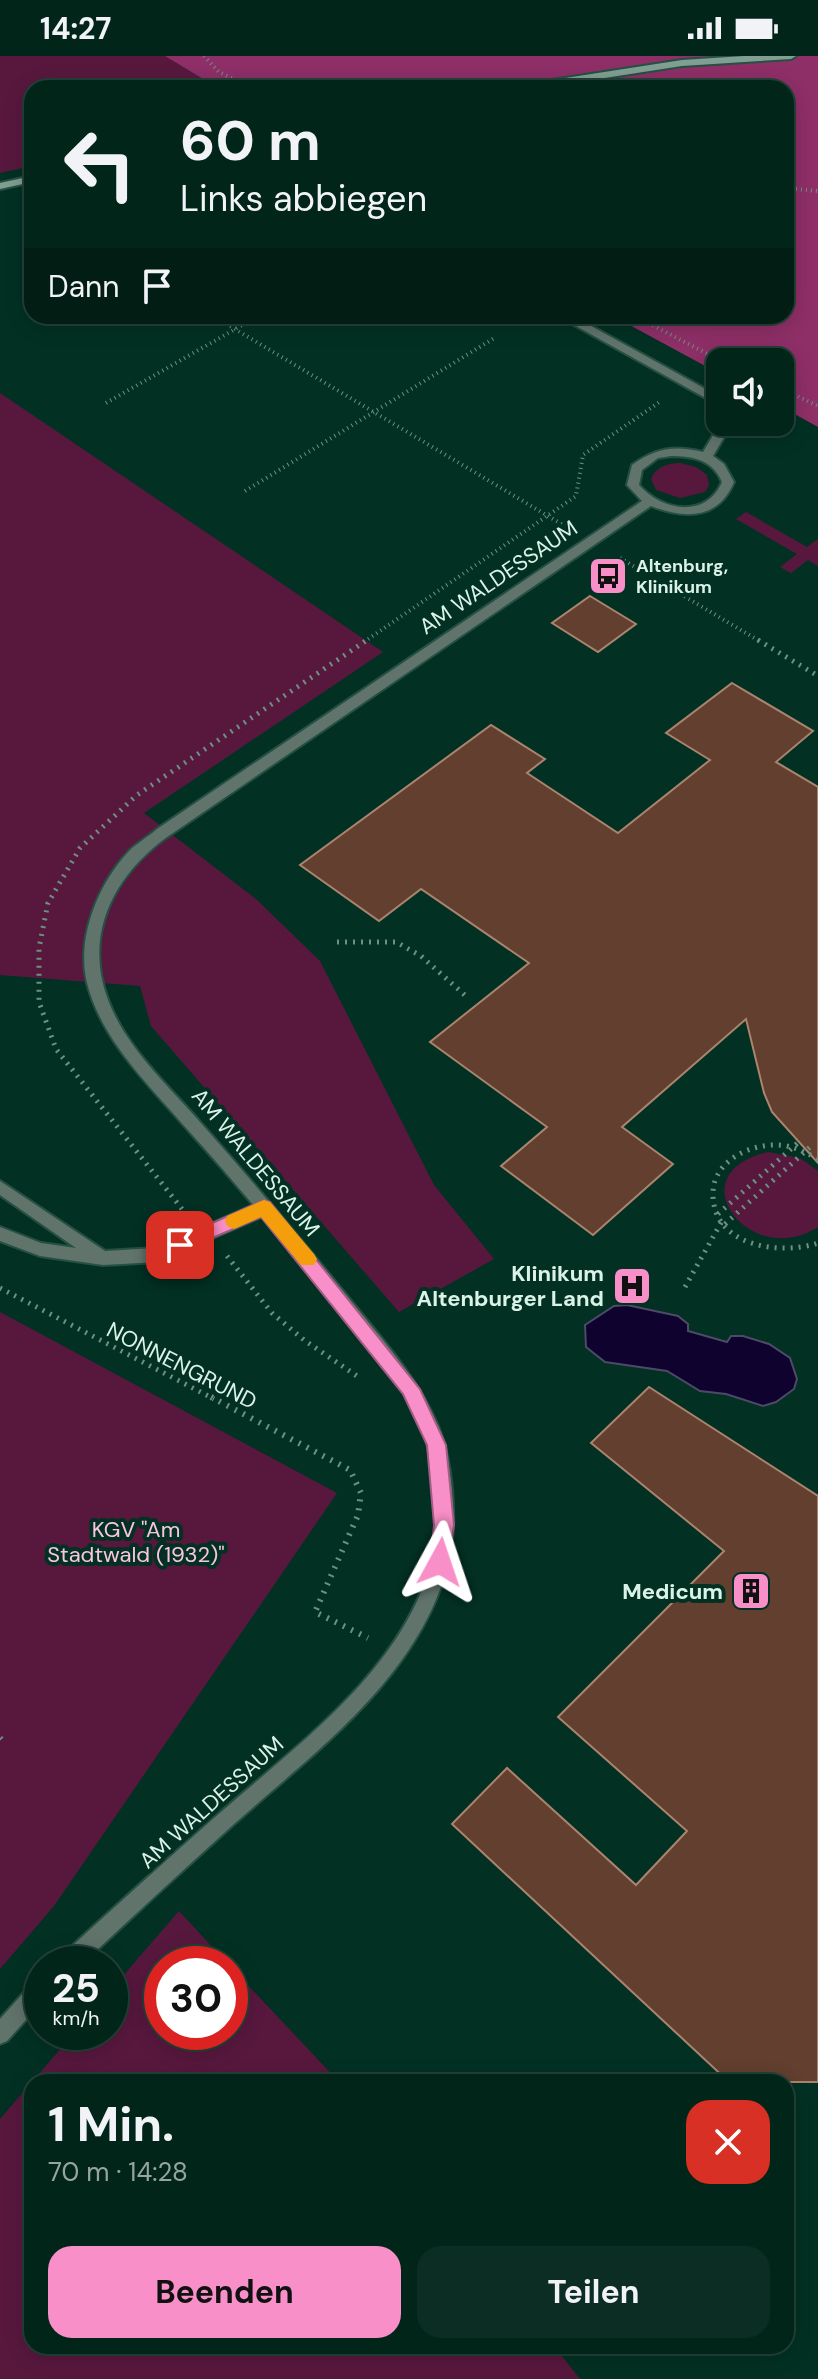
<!DOCTYPE html>
<html lang="de">
<meta charset="utf-8">
<style>
:root{--surface:#02251a;--page:#0c2d23;--text:#f1f3f6;--muted:#96a5a2;--line:#234239;--accent:#f98fc8}
body{margin:0;font-family:"DM Sans",sans-serif;background:var(--page);color:var(--text);height:100vh;display:flex;flex-direction:column;font-size:30px;white-space:nowrap}
*{box-sizing:border-box;margin:0}
p{font-size:26px;color:var(--muted)}
.icon{flex:none;width:44px;height:44px;fill:none;stroke:currentColor;stroke-width:2;stroke-linecap:round;stroke-linejoin:round}
.map{position:relative;flex:1;overflow:hidden}
.details{position:absolute;left:24px;top:2018px;width:770px;height:280px;display:flex;flex-direction:column;background:var(--surface);border-radius:24px;box-shadow:0 4px 20px #0003,0 0 0 2px var(--line)}
.details>*{flex:none}
.banner{position:absolute;left:24px;top:24px;width:770px;height:244px;border-radius:24px;box-shadow:0 4px 20px #0003,0 0 0 2px var(--line);background:#02251a;color:var(--text);overflow:hidden}
.tools{position:absolute;left:706px;top:292px;display:grid;gap:16px}
.tools a{display:grid;place-items:center;width:88px;height:88px;border-radius:16px;background:var(--surface);box-shadow:0 4px 20px #0003,0 0 0 2px var(--line);font-size:40px}
.speed{position:absolute;left:24px;top:1890px;display:flex;gap:16px;font-size:40px;font-weight:700;text-align:center}
.speed>*{display:grid;place-content:center;width:104px;height:104px;border-radius:50%;background:var(--surface);box-shadow:0 4px 20px #0003,0 0 0 2px var(--line);line-height:1}
.speed small{font-size:20px;font-weight:400}
.speed .limit{border:12px solid #d22;background:#fff;color:#111}
.pin{position:absolute;display:grid;place-items:center;width:68px;height:68px;color:#fff;margin:-34px;border-radius:16px;box-shadow:0 4px 12px #0006}
.me{position:absolute;width:88px;margin:-44px;rotate:5deg;stroke-linejoin:round;filter:drop-shadow(0 0 6px #0008)}
.turn{display:flex;align-items:center;gap:28px;height:168px;padding:0 24px;font-size:36px}
.turn .icon{width:104px;height:104px;stroke-width:2.5}
.turn b{display:block;font-size:56px;line-height:68px}
.then{display:flex;align-items:center;height:76px;padding:0 24px;background:#0003;gap:16px;font-size:30px}
.round{display:grid;place-items:center;flex:none;width:84px;height:84px;border-radius:24px;background:var(--page)}
.overview{display:flex;align-items:center;justify-content:space-between;height:136px;padding:0 24px}
h1{font-size:48px;font-weight:700;line-height:60px}
.primary-button{display:flex;gap:16px;margin-top:auto;padding:16px 24px}
.primary-button a{flex:1;height:92px;border-radius:24px;background:var(--accent);color:#111;font-size:32px;font-weight:700;line-height:92px;text-align:center}
.primary-button a+a{background:var(--page);color:var(--text)}
.status{display:flex;justify-content:space-between;align-items:center;height:56px;padding:0 40px;background:var(--surface);direction:ltr}
.status svg{height:22px;fill:currentColor}
.map>svg:first-child{display:block}
.green{fill:#58183e}
.forest{fill:#8f2f68}
.water{fill:#0f022f;stroke:#4c4a66;stroke-width:2}
.building{fill:#623f2e;stroke:#ab8470;stroke-width:2}
.lines{fill:none;stroke-linecap:round;stroke-linejoin:round}
.lane-casing{stroke:#255043;stroke-width:4}
.street-casing{stroke:#255043;stroke-width:4}
.secondary-casing{stroke:#255043;stroke-width:4}
.path-far2{stroke:#6d9084;stroke-width:4;stroke-dasharray:1 4;stroke-linecap:butt}
.path-far1{stroke:#6d9084;stroke-width:5;stroke-dasharray:2 6;stroke-linecap:butt}
.path{stroke:#6d9084;stroke-width:6;stroke-dasharray:2 7;stroke-linecap:butt}
.lane{fill:#61746c;fill-rule:evenodd}
.street{fill:#61746c;fill-rule:evenodd}
.secondary{fill:#809e92;fill-rule:evenodd}
.route{fill:#f98fc8;stroke:#a25d82;stroke-width:2}
.slow{fill:#f59e0b}
.labels{text-anchor:middle;stroke-width:8;stroke-linejoin:round;paint-order:stroke}
.far-poi-label{font-size:18px;font-weight:bold;fill:#dbf2e8;stroke:#023123;text-anchor:start}
.street-label{font-size:22px;fill:#dbf2e8;stroke:#023123}
.poi-label{font-size:22px;font-weight:bold;fill:#dbf2e8;stroke:#023123;text-anchor:end}
.park-label{font-size:22px;fill:#fbc5e0;stroke:#023123}
</style>
<div class="status"><b>14:27</b><svg viewBox="0 0 49 12"><path d="M0 12V9h3v3zM5 12V6h3v6zM10 12V3h3v9zM15 12V0h3v12zM26 1h20v11H26zM47 4h2v5h-2z"/></svg></div>
<div class="map">
<svg width="818" height="2323" viewBox="0 0 818 2323">
<rect width="100%" height="100%" fill="#023123"/>
<g class="green">
<polygon points="0,0 165,0 218,32 32,32 32,110 0,117"/>
<polygon points="0,337 383,596 144,757 256,843 320,905 434,1129 494,1203 399,1256 151,970 140,930 0,919"/>
<path d="M680,407L696,411L707,419L709,429L705,436L680,442L656,434L651,423C656,411 667,407 680,407Z"/>
<polygon points="746,456 807,491 818,483 818,510 808,504 791,517 780,511 797,498 736,463"/>
<path d="M768,1096L800,1102L818,1115V1171C750,1215 675,1117 768,1096Z"/>
<polygon points="0,1256 337,1437 54,1850 0,1913"/>
<polygon points="179,1855 228,1908 162,1908 162,1976 230,1976 230,1910 339,2026 32,2026 32,2290 554,2290 580,2323 0,2323 0,2063 75,1976 110,1976 110,1935"/>
</g>
<polygon class="forest" points="165,0 818,0 818,371 780,350 780,306 720,306 720,318 613,260 786,260 786,32 218,32"/>
<polygon class="water" points="627,1249 678,1260 688,1268 688,1275 727,1286 731,1280 743,1280 769,1288 790,1302 797,1323 794,1333 776,1346 763,1350 726,1338 700,1335 667,1315 605,1306 586,1291 585,1269 614,1250"/>
<g class="building">
<polygon points="590,540 636,568 598,596 552,567"/>
<polygon points="732,627 813,675 776,706 818,731 818,1107 772,1056 764,1037 746,963 622,1071 673,1108 593,1179 501,1110 547,1071 430,986 529,907 421,833 379,865 300,809 491,669 545,703 527,717 618,777 710,704 666,677"/>
<polygon points="649,1331 818,1440 818,2026 729,2026 452,1768 507,1712 636,1829 687,1775 558,1661 724,1495 591,1387"/>
</g>
<g class="lines">
<g class="lane-casing">
<polygon id="lane" points="0,1125 105,1195 156,1192 258,1147 270,1147 272,1152 270,1157 158,1206 103,1209 40,1200 0,1185 0,1171 41,1187 76,1192 0,1139"/>
</g>
<g class="street-casing">
<g id="street">
<polygon points="558,260 573,260 720,341 720,350"/>
<path d="M721,366H733L713,400L724,408L734,426C718,464 685,463 651,450L167,781C115,819 84,876 107,941C124,990 167,1028 200,1066C252,1124 302,1185 352,1246C383,1284 417,1322 437,1368C453,1405 458,1469 448,1508C419,1621 316,1695 234,1768C183,1814 132,1861 82,1908H57L60,1901C111,1854 162,1808 214,1762C294,1691 398,1619 430,1511C441,1473 436,1406 421,1370C405,1330 373,1298 347,1265C296,1199 243,1135 187,1073C149,1029 102,985 87,927C76,882 98,828 129,795C137,787 148,781 157,773L642,445L627,429L632,409C656,392 674,389 703,396ZM671,400C693,400 713,404 722,426C706,463 662,455 639,429L642,414L658,402Z"/>
<polygon points="42,1921 42,1946 7,1985 0,1988 0,1963 35,1924"/>
</g>
</g>
<g class="secondary-casing">
<g id="secondary">
<polygon points="744,0 796,0 791,3 682,10 540,32 515,32 520,29 682,4"/>
<polygon points="32,120 32,126 0,133 0,127"/>
</g>
</g>
<g class="path-far2">
<polyline points="204,0 219,16 251,32"/>
<polyline points="786,132 818,135"/>
<polyline points="213,260 563,469"/>
<polyline points="635,260 723,306"/>
<polyline points="780,332 818,350"/>
<polyline points="106,347 258,260"/>
<polyline points="245,435 496,281"/>
<polyline points="620,502 761,586"/>
<polyline points="364,586 576,440 583,399 661,345"/>
</g>
<g class="path-far1">
<polyline points="758,584 818,620"/>
<polyline points="337,886 396,886 421,900 467,941"/>
<path d="M818,1103C805,1096 792,1089 777,1089C750,1088 714,1105 713,1136C711,1190 779,1200 818,1187"/>
<polyline points="182,1153 56,993 39,946 39,892 48,847 80,792 137,739 367,584"/>
<polyline points="718,1158 801,1084"/>
<polyline points="725,1168 810,1091"/>
<polyline points="227,1200 272,1257 304,1284 357,1320"/>
<polyline points="685,1231 722,1165"/>
<polyline points="0,1232 214,1343"/>
</g>
<g class="path">
<polyline points="211,1341 350,1414 361,1437 358,1459 315,1556 368,1582"/>
<polyline points="0,1682 5,1687"/>
</g>
<use href="#lane" class="lane"/>
<use href="#street" class="street"/>
<use href="#secondary" class="secondary"/>
</g>
<polygon class="route" points="264,1144 270,1146 420,1333 446,1389 454,1469 447,1513 440,1515 433,1513 430,1506 434,1469 427,1389 403,1338 261,1161 180,1196 174,1194 171,1189 174,1184"/>
<polygon class="slow" points="264,1144 270,1146 314,1198 317,1203 314,1209 301,1209 261,1161 234,1173 227,1170 225,1165 227,1160"/>
<defs>
<g id="bus-square" transform="scale(2)"><rect x="-9" y="-9" width="18" height="18" rx="4" fill="#f98fc8" stroke="#023123"/><path d="M-5-6H5V4H4V6H2V4H-2V6H-4V4H-5ZM-3.5-4V0h7V-4ZM-3.5 1.2v1.5H-2V1.2ZM2 1.2v1.5H3.5V1.2Z" fill="#111"/></g>
<g id="hospital-square" transform="scale(2)"><rect x="-9" y="-9" width="18" height="18" rx="4" fill="#f98fc8" stroke="#023123"/><path d="M-5-5h3v3.5h4V-5h3V5h-3V1.5h-4V5h-3Z" fill="#111"/></g>
<g id="building-square" transform="scale(2)"><rect x="-9" y="-9" width="18" height="18" rx="4" fill="#f98fc8" stroke="#023123"/><path d="M-4-6H4V6H1V3H-1V6H-4ZM-2.5-4.3h1.7v1.8h-1.7ZM.8-4.3h1.7v1.8H.8ZM-2.5-1h1.7V.8h-1.7ZM.8-1h1.7V.8H.8Z" fill="#111"/></g>
</defs>
<g fill-rule="evenodd">
<use href="#bus-square" x="608" y="520"/>
<use href="#hospital-square" x="632" y="1230"/>
<use href="#building-square" x="751" y="1535"/>
</g>
<g class="labels">
<g class="far-poi-label">
<text x="636" y="516">Altenburg,<tspan x="636" dy="21">Klinikum</tspan></text>
</g>
<g class="street-label">
<text transform="translate(498 521) rotate(-34)" y="8">AM WALDESSAUM</text>
<text transform="translate(256 1106) rotate(50)" y="8">AM WALDESSAUM</text>
<text transform="translate(182 1309) rotate(27)" y="8">NONNENGRUND</text>
<text transform="translate(211 1746) rotate(-42)" y="8">AM WALDESSAUM</text>
</g>
<g class="poi-label">
<text x="604" y="1225">Klinikum<tspan x="604" dy="25">Altenburger Land</tspan></text>
<text x="723" y="1543">Medicum</text>
</g>
<g class="park-label">
<text x="136" y="1481">KGV "Am<tspan x="136" dy="25">Stadtwald (1932)"</tspan></text>
</g>
</g>
</svg>
<div class="tools">
<a><svg class="icon" aria-label="sound" viewBox="0 0 24 24"><path d="M4 9h4l5-4v14l-5-4H4zM17 9q2 3 0 6"/></svg></a>
</div>
<div class="speed"><div>25<small>km/h</small></div><div class="limit">30</div></div>
<div class="pin" style="left:180px;top:1189px;background:#d93025"><svg class="icon" aria-label="arrive" viewBox="0 0 24 24"><path d="M6 21V4h12l-3 4 3 4H6"/></svg></div>
<svg class="me" style="left:440px;top:1506px" viewBox="-20 -20 40 40"><path d="M0-17L14 15 0 8-14 15z" fill="#f98fc8" stroke="#fff" stroke-width="4"/></svg>
<div class="banner">
<div class="turn"><svg class="icon" aria-label="left" viewBox="0 0 24 24"><path d="M17 20v-9H6M10 6l-5 5 5 5"/></svg><div><b>60 m</b>Links abbiegen</div></div>
<div class="then">Dann<svg class="icon" aria-label="arrive" viewBox="0 0 24 24"><path d="M6 21V4h12l-3 4 3 4H6"/></svg></div>
</div>
<section class="details">
<div class="overview"><div><h1>1 Min.</h1><p>70 m · 14:28</p></div><a class="round" style="background:#d93025;color:#fff"><svg class="icon" aria-label="close" viewBox="0 0 24 24"><path d="M6 6l12 12M18 6L6 18"/></svg></a></div>
<div class="primary-button"><a>Beenden</a><a>Teilen</a></div>
</section>
</div>
